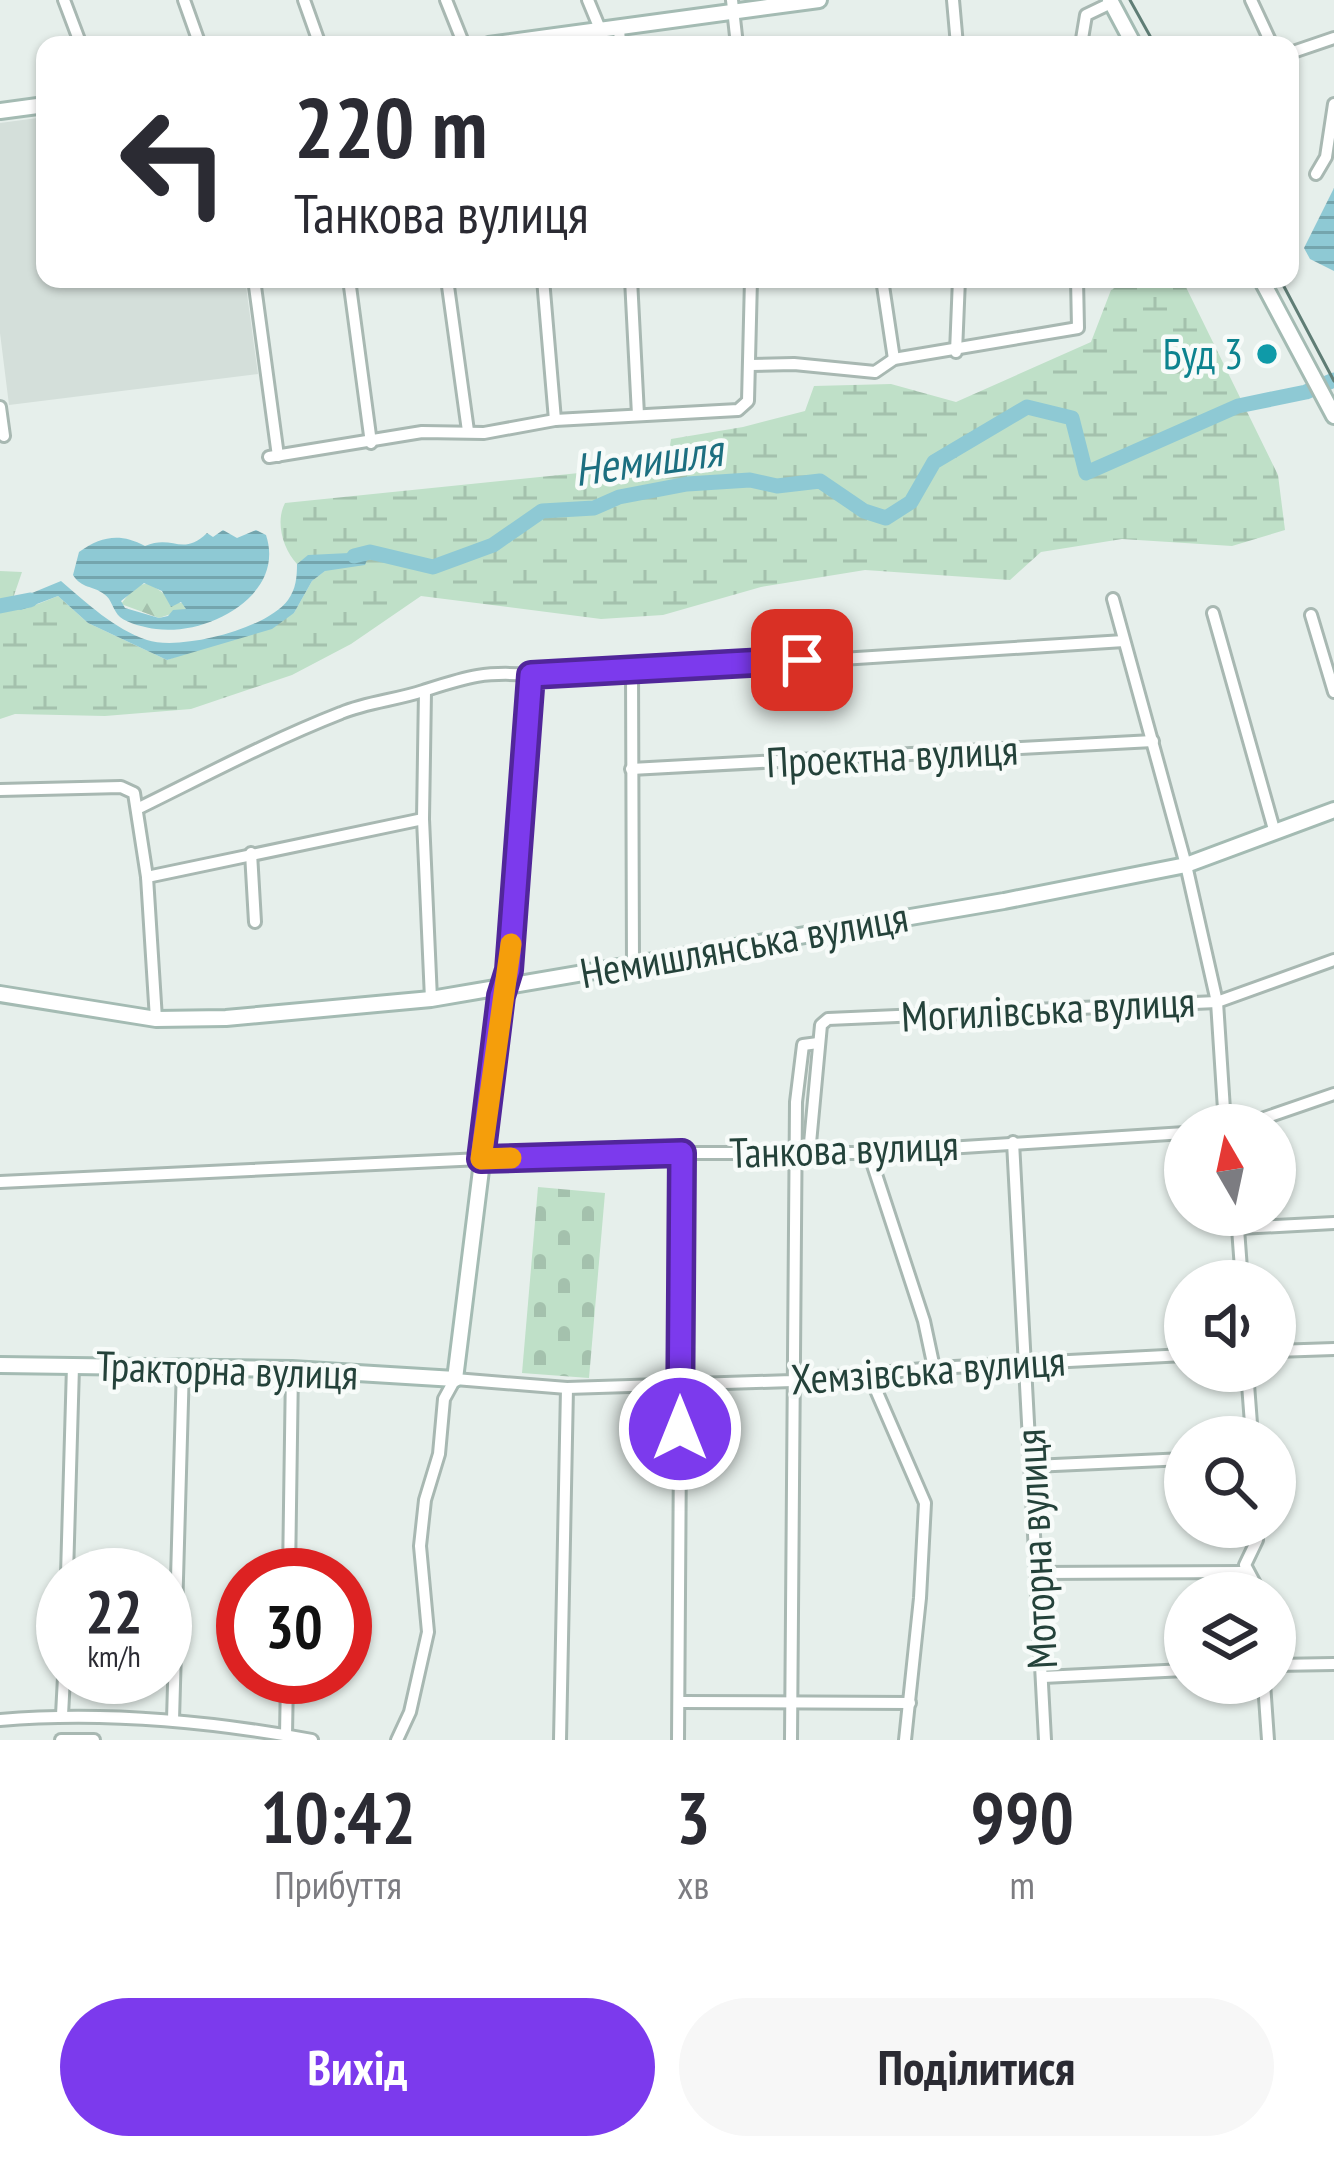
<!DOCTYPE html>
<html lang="uk">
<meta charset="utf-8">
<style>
:root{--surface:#fff;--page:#f7f7f7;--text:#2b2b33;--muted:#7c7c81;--accent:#7c3aed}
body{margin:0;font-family:"PT Sans Narrow",sans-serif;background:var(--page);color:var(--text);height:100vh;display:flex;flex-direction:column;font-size:45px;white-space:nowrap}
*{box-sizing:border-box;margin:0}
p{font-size:39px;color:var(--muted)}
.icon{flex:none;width:66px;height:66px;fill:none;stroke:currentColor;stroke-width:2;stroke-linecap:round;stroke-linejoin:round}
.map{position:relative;height:1740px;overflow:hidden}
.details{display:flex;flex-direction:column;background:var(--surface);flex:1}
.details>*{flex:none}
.guide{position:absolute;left:36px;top:36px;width:1263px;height:252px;border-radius:24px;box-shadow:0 3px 9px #0004;background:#fff;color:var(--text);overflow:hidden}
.needle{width:78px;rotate:351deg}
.buttons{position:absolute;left:1164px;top:1104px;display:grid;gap:24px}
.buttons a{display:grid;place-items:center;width:132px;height:132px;border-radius:50%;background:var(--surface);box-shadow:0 3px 9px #0004;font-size:60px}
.speed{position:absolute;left:36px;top:1548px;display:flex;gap:24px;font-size:60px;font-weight:700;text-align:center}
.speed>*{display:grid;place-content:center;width:156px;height:156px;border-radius:50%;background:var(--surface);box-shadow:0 3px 9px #0004;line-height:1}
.speed small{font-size:30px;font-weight:400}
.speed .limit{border:18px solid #d22;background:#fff;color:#111}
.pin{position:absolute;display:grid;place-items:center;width:102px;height:102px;color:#fff;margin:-51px;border-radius:24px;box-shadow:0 6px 18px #0006}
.me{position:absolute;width:132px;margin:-66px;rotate:0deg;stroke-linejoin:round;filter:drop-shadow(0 0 9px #0008)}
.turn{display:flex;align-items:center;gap:42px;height:252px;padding:0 60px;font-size:54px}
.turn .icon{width:156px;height:156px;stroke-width:2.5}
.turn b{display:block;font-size:84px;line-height:102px}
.eta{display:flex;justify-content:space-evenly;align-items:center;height:204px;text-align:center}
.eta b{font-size:72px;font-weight:700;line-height:84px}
.button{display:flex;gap:24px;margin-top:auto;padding:24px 60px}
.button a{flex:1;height:138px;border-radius:72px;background:var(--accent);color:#fff;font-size:48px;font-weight:700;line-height:138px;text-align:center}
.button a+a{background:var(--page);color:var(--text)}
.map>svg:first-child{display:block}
.built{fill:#d4dfda}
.forest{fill:url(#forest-firs)}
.wetland{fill:url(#wetland-marsh)}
.cemetery{fill:url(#cemetery-stones)}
.water{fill:url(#water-rules);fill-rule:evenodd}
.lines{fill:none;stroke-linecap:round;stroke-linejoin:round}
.river{stroke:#8ec9d4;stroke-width:15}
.street-casing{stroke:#a8b8b2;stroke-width:16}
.secondary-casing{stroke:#a4bbb3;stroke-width:20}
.street{stroke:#fff;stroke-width:10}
.secondary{stroke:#fff;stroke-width:14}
.tram{stroke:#5f7d75;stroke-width:3}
.route-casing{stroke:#51269a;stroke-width:30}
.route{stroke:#7c3aed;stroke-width:21}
.slow{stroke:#f59e0b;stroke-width:21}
.culture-dot{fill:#0f9aa8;stroke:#f7fbf9;stroke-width:4.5}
.labels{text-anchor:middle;stroke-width:9;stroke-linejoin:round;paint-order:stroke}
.culture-label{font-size:42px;fill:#0d838f;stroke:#f7fbf9;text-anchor:end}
.street-label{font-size:42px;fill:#24423a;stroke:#f7fbf9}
.water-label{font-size:45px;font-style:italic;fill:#1c6f80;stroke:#f7fbf9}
</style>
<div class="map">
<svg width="1334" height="1740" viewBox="0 0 1334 1740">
<defs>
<pattern id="forest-firs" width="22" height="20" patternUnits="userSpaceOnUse" patternTransform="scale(3)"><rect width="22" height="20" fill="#bfe0c8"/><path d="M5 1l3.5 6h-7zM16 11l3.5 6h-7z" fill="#a4c1ad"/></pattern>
<pattern id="wetland-marsh" width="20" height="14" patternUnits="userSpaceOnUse" patternTransform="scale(3)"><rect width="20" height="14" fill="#bfe0c8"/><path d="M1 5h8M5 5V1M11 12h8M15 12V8" fill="none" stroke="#a4c1ad"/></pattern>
<pattern id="cemetery-stones" width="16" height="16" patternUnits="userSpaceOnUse" patternTransform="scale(3)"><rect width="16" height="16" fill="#bfe0c8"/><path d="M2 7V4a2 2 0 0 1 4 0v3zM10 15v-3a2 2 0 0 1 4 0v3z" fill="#a4c1ad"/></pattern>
<pattern id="water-rules" width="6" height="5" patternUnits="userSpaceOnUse" patternTransform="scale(3)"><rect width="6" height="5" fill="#8ec9d4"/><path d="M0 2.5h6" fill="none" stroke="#74a5ad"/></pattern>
</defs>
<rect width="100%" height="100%" fill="#e6efeb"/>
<polygon class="built" points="45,117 45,279 245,279 258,374 9,405 0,333 0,123"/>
<polygon class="forest" points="149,583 177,603 184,603 186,609 159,618 121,604 135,586"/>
<path class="wetland" d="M1130,279H1182L1278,475L1285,530L1232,546L1122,539L1041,552L1010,580L865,570L761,587L663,615L601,619L421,596L351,644L292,675L191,709L105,716L15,714L0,719V571L22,572L10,607L38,604L58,596L88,623L167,660L294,613L312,581L326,570L309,555L297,564C283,549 275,522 285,503L579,473L669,452L671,439L743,427L805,411L814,386L891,384L956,402L1091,342L1111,290Z"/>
<polygon class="cemetery" points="538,1187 605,1193 589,1378 522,1373"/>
<g class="water">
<polygon points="1334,188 1334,271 1310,259 1304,248"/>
<path d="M223,530L237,538L256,530L266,535C286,595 208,636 156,629C146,628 127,623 120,617C113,611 112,599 104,594C92,585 82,589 73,575L79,552C102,536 120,533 145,546C173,534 182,557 207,533L213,537ZM144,583L162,591L171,607L181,602L186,609L173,610L168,616L159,618L125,608L121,601Z"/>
<path d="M370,552L365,565L325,571L312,581L294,613L272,629L167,660L88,623L58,596L21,610L9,608L15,600L61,581C87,603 114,629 147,640C180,651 267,629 288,600C296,589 297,577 297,564L308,555Z"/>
</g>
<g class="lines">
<g class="river">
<polyline points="354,556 370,552 433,567 493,545 542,511 594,508 619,497 687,484 750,480 777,486 820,481 864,511 886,518 911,502 934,462 1027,407 1072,418 1086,473 1238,406 1306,392 1334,380"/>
<polyline points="0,606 30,600"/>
</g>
<g class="street-casing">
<g id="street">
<polyline points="64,0 81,45"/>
<polyline points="184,0 200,45"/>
<polyline points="304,0 320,45"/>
<polyline points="446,0 464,45"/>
<polyline points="588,0 600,29"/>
<polyline points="732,0 737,45"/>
<polyline points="953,0 957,45"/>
<polyline points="1251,0 1272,45"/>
<polyline points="619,27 620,45"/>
<polyline points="1081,45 1086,15 1111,3"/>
<polyline points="1290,53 1334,38"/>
<polyline points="1316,174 1326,157 1334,104"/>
<polyline points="254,279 278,456"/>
<polyline points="349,279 371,443"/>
<polyline points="447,279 468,431"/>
<polyline points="543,279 555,420"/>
<polyline points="631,279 638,415"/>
<polyline points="882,279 894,359"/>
<polyline points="956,352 959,279"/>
<polyline points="750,365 794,364 875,372 894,359 1078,328 1077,279"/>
<polyline points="0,407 4,436"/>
<polyline points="269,457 422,432 484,433 555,420 738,410 748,401 751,279"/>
<polyline points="1113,599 1186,865 1217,1002 1225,1125"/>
<polyline points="1213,613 1275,833"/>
<polyline points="1311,615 1334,692"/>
<polyline points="841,659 1124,641"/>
<polyline points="632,667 633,964"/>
<polyline points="425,691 423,819 431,999"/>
<polyline points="631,769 1153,741"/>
<polyline points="0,790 121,787 134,793 147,877 156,1019"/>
<path d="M139,808C206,775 272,740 341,713C367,702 396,700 423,691C467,677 483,671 531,675L802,660"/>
<polyline points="251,853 255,922"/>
<polyline points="147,877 423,819"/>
<polyline points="504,985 509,970 531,675"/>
<polyline points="1244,1125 1334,1094"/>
<polyline points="1013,1142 1045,1740"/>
<polyline points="869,1153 924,1321 934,1368"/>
<polyline points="809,1154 821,1025 828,1019 1217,1002 1334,960"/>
<polyline points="0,1182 481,1159 682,1153 869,1153 1185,1133"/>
<polyline points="1237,1215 1241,1269"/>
<polyline points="1239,1228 1334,1223"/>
<polyline points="1275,1351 1334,1349"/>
<polyline points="1247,1371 1252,1437"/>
<polyline points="869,1374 925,1503 920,1598 905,1740"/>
<polyline points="1033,1466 1185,1459"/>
<polyline points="1257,1527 1257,1540 1245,1565 1260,1593"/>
<polyline points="1036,1573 1245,1572"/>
<polyline points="67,1575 73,1366"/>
<polyline points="289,1575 292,1369"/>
<polyline points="1275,1665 1334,1664"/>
<polyline points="1043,1677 1185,1670"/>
<polyline points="1264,1683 1268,1740"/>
<polyline points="680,1702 910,1703"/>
<polyline points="62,1715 64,1677"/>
<path d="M0,1720C104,1711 209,1721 312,1740"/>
<polyline points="173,1720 183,1366"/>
<polyline points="286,1735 287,1677"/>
<polyline points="61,1740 94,1740"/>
<polyline points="397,1740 410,1712 428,1632 420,1546 425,1500 439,1454 444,1399 455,1379 567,1388 792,1381 934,1368 1185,1355"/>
<polyline points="560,1740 567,1388"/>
<polyline points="678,1740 682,1153"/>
<polyline points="791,1740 796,1102 803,1045 818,1043"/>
</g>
</g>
<g class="secondary-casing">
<g id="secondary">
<polyline points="1110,0 1134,45"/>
<polyline points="489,45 819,0"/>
<polyline points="0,111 45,105"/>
<polyline points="1261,279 1334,416"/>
<polyline points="0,994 156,1019 226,1018 431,999 1004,901 1186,865 1334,810"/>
<polyline points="0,1365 292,1369 455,1379 504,985"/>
</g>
</g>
<use href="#street" class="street"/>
<use href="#secondary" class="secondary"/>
<g class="tram">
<polyline points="1130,0 1155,45"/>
<polyline points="1280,279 1334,381"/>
</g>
</g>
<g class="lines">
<g class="route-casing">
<polyline id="route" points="680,1429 682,1153 481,1159 501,996 509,970 531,675 802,660"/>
</g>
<use href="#route" class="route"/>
<polyline class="slow" points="511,944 481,1159 511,1158"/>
</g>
<circle class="culture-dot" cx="1267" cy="354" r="12"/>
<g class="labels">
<g class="culture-label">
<text x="1243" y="369">Буд 3</text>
</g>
<g class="street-label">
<text transform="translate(892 756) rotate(-3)" y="15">Проектна вулиця</text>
<text transform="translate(744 945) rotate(-10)" y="15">Немишлянська вулиця</text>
<text transform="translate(1048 1009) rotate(-3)" y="15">Могилівська вулиця</text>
<text transform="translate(844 1149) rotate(-2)" y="15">Танкова вулиця</text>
<text transform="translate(227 1370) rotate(2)" y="15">Тракторна вулиця</text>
<text transform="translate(928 1370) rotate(-4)" y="15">Хемзівська вулиця</text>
<text transform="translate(1036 1549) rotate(-93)" y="15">Моторна вулиця</text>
</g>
<g class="water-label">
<text transform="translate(648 460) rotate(-8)" y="16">Немишля</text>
</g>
</g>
</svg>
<div class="buttons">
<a><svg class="needle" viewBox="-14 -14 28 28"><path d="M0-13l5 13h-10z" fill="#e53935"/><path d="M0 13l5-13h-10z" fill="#7c7c81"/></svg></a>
<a><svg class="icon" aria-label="sound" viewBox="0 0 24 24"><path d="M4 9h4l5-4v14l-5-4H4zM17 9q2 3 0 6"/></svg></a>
<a><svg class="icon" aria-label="search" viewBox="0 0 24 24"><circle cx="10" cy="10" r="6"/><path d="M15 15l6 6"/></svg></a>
<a><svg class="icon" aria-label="layers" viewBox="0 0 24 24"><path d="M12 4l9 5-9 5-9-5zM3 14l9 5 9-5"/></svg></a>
</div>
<div class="speed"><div>22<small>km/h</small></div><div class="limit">30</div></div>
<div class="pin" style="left:802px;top:660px;background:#d93025"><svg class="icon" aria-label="arrive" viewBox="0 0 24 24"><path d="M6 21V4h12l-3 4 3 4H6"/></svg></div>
<svg class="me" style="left:680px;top:1429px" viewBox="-20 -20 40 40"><circle r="17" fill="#7c3aed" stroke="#fff" stroke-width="3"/><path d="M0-11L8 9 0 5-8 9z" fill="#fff"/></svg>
<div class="guide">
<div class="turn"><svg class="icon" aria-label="left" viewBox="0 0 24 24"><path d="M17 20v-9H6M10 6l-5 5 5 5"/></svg><div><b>220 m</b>Танкова вулиця</div></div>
</div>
</div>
<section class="details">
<div class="eta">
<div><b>10:42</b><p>Прибуття</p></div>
<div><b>3</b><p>хв</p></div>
<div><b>990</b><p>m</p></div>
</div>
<div class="button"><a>Вихід</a><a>Поділитися</a></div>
</section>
